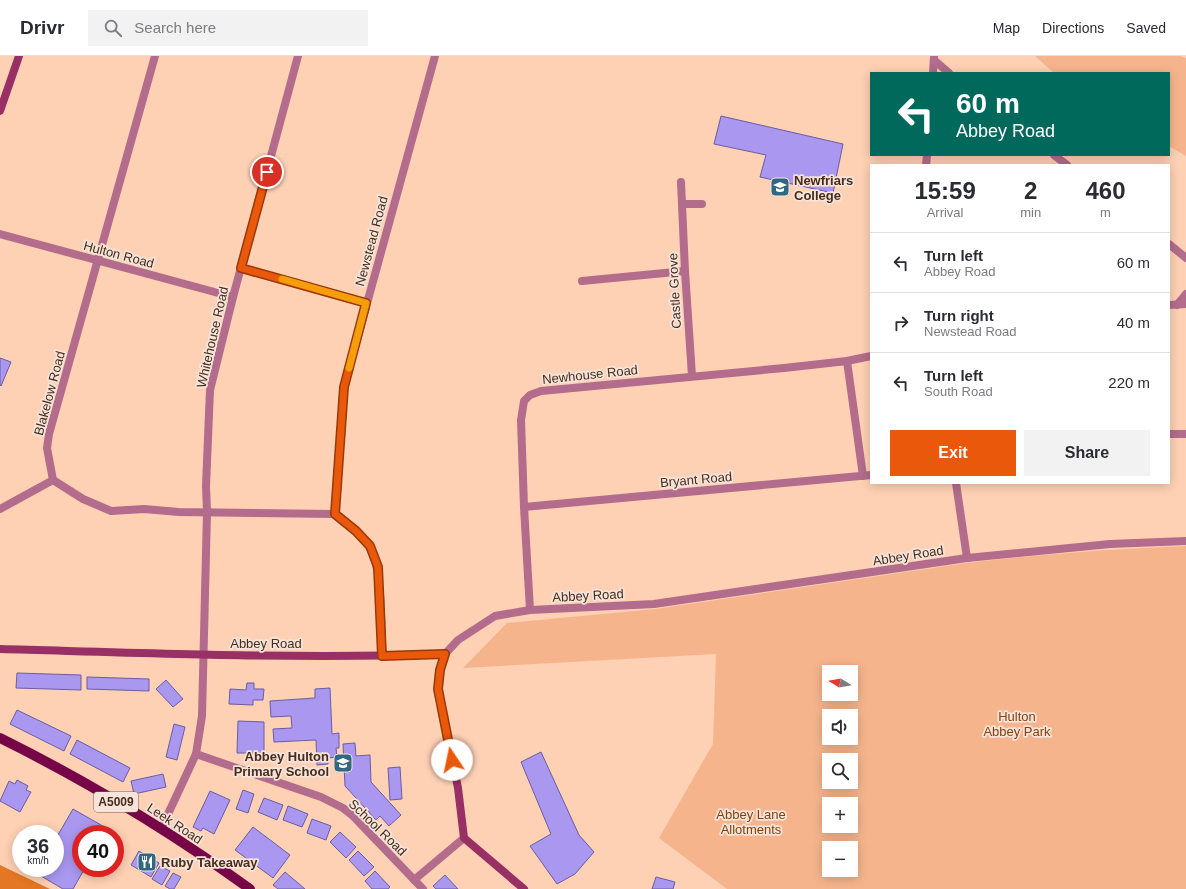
<!DOCTYPE html>
<meta charset="utf-8">
<style>
:root{--surface:#fff;--page:#f2f2f3;--text:#2b2b33;--muted:#7c7c81;--line:#e1e1e2;--accent:#ea580c}
body{margin:0;font-family:Helvetica,sans-serif;background:var(--page);color:var(--text);height:100vh;display:flex;flex-direction:column;font-size:15px;white-space:nowrap}
*{box-sizing:border-box;margin:0}
p{font-size:13px;color:var(--muted)}
.icon{flex:none;width:22px;height:22px;fill:none;stroke:currentColor;stroke-width:2;stroke-linecap:round;stroke-linejoin:round}
.map{position:relative;flex:1;overflow:hidden}
.side{position:absolute;left:870px;top:108px;width:300px;height:320px;display:flex;flex-direction:column;background:var(--surface);border-radius:0px;box-shadow:0 2px 10px #0003}
.side>*{flex:none}
.hud{position:absolute;left:870px;top:16px;width:300px;height:84px;border-radius:0px;box-shadow:0 2px 10px #0003;background:#00695c;color:#fff;overflow:hidden}
.needle{width:26px;rotate:281deg}
.tools{position:absolute;left:822px;top:609px;display:grid;gap:8px}
.tools a{display:grid;place-items:center;width:36px;height:36px;border-radius:0px;background:var(--surface);box-shadow:0 2px 10px #0003;font-size:20px}
.speed{position:absolute;left:12px;top:769px;display:flex;gap:8px;font-size:20px;font-weight:700;text-align:center}
.speed>*{display:grid;place-content:center;width:52px;height:52px;border-radius:50%;background:var(--surface);box-shadow:0 2px 10px #0003;line-height:1}
.speed small{font-size:10px;font-weight:400}
.speed .limit{border:6px solid #d22;background:#fff;color:#111}
.pin{position:absolute;display:grid;place-items:center;width:34px;height:34px;color:#fff;margin:-17px;border:2px solid #fff;border-radius:50%;box-shadow:0 1px 4px #0007}
.me{position:absolute;width:44px;margin:-22px;rotate:349deg;stroke-linejoin:round;filter:drop-shadow(0 0 3px #0008)}
.turn{display:flex;align-items:center;gap:14px;height:84px;padding:0 20px;font-size:18px}
.turn .icon{width:52px;height:52px;stroke-width:2.5}
.turn b{display:block;font-size:28px;line-height:34px}
.eta{display:flex;justify-content:space-evenly;align-items:center;height:68px;text-align:center}
.eta b{font-size:24px;font-weight:800;line-height:28px}
.action{display:flex;gap:8px;margin-top:auto;padding:8px 20px}
.action a{flex:1;height:46px;border-radius:0px;background:var(--accent);color:#fff;font-size:16px;font-weight:800;line-height:46px;text-align:center}
.action a+a{background:var(--page);color:var(--text)}
ul{padding:0;list-style:none}
li{display:flex;align-items:center;gap:12px;height:60px;padding:0 20px;border-top:1px solid var(--line)}
li div{flex:1}
li b{display:block;font-size:15px}
li em{font-style:normal}
header{display:flex;align-items:center;gap:24px;box-sizing:border-box;height:56px;padding:0 20px;background:var(--surface);border-bottom:1px solid var(--line)}
header strong{font-size:19px}
nav{display:flex;gap:22px;margin-inline-start:auto;font-size:14px}
.search{width:280px;height:36px;background:var(--page);display:flex;align-items:center;gap:10px;box-sizing:border-box;padding:0 14px;border-radius:0px;color:var(--muted);font-size:15px}
.map>svg:first-child{display:block}
.green{fill:#f6b48c;fill-rule:evenodd}
.forest{fill:#e37723}
.building{fill:#a997f0;stroke:#6b5ca2}
.lines{fill:none;stroke-linecap:round;stroke-linejoin:round}
.street{stroke:#b36c8b;stroke-width:8}
.secondary{stroke:#982f65;stroke-width:8}
.primary{stroke:#770649;stroke-width:10}
.route-casing{stroke:#983908;stroke-width:10}
.route{stroke:#ea580c;stroke-width:7}
.slow{stroke:#f59e0b;stroke-width:7}
.labels{text-anchor:middle;stroke-width:3.5;stroke-linejoin:round;paint-order:stroke}
.shield{fill:#f4e4db;stroke:#7d6353;stroke-width:1}
.shield-label{font-size:12px;font-weight:bold;fill:#4a2c19}
.poi-label{font-size:13px;font-weight:bold;fill:#4a2c19;stroke:#f4e4db;text-anchor:start}
.street-label{font-size:13px;fill:#4a2c19;stroke:#f4e4db}
.park-label{font-size:13px;fill:#874105;stroke:#f4e4db}
</style>
<header>
<strong>Drivr</strong>
<div class="search"><svg class="icon" aria-label="search" viewBox="0 0 24 24"><circle cx="10" cy="10" r="6"/><path d="M15 15l6 6"/></svg>Search here</div>
<nav><a>Map</a><a>Directions</a><a>Saved</a></nav>
</header>
<div class="map">
<svg width="1186" height="833" viewBox="0 0 1186 833">
<rect width="100%" height="100%" fill="#fed0b4"/>
<g class="green">
<polygon points="1035,0 1180,0 1186,2 1186,100 1169,90 1169,17 1054,17"/>
<path d="M1186,490V833H727L659,782L713,688L716,598L463,612L507,567L655,553L967,507C1040,498 1113,493 1186,490ZM829,616H851V638H829ZM829,660H851V682H829ZM829,704H851V726H829ZM829,748H851V770H829ZM829,792H851V814H829Z"/>
</g>
<polygon class="forest" points="0,809 50,833 0,833"/>
<g class="building">
<polygon points="721,60 843,88 833,137 760,121 766,99 714,88"/>
<polygon points="0,302 11,306 1,330 0,329"/>
<polygon points="17,617 81,619 81,634 16,632"/>
<polygon points="87,621 149,623 149,635 87,633"/>
<polygon points="166,624 183,643 173,651 156,633"/>
<polygon points="247,627 254,627 254,633 264,633 263,644 253,644 253,649 229,648 230,633 246,634"/>
<polygon points="330,632 332,678 339,677 339,692 336,692 337,701 328,702 328,708 317,709 316,684 274,686 273,673 292,672 291,660 271,661 270,645 315,642 315,633"/>
<polygon points="17,654 71,680 64,695 10,668"/>
<polygon points="238,665 264,666 264,697 237,697"/>
<polygon points="174,668 185,671 177,704 166,701"/>
<polygon points="77,684 130,712 123,726 70,698"/>
<polygon points="355,687 356,700 370,699 371,726 401,759 389,770 380,760 376,764 345,730 343,688"/>
<polygon points="541,696 579,779 594,796 575,818 557,828 530,790 551,778 521,706"/>
<polygon points="400,711 402,743 390,744 388,712"/>
<polygon points="163,718 166,731 134,738 131,725"/>
<polygon points="17,724 28,730 26,734 31,736 20,756 0,745 9,725 15,728"/>
<polygon points="243,734 254,738 248,757 236,753"/>
<polygon points="210,735 230,744 214,778 203,772 201,775 193,771"/>
<polygon points="264,742 283,749 277,764 258,756"/>
<polygon points="288,750 308,758 302,771 283,764"/>
<polygon points="73,753 108,773 105,778 81,778 81,812 85,812 73,833 63,833 36,817 39,812 55,812 55,784"/>
<polygon points="312,763 331,770 326,784 307,777"/>
<polygon points="253,771 290,799 273,822 235,794"/>
<polygon points="340,776 356,791 346,802 330,786"/>
<polygon points="139,795 159,807 151,821 131,809"/>
<polygon points="358,795 374,811 364,820 349,804"/>
<polygon points="160,810 170,815 162,829 152,823"/>
<polygon points="375,815 390,831 388,833 372,833 365,825"/>
<polygon points="285,816 305,833 278,833 273,829"/>
<polygon points="173,817 181,821 174,833 170,833 165,830"/>
<polygon points="445,819 458,833 436,833 433,830"/>
<polygon points="656,821 675,826 673,833 652,833"/>
</g>
<g class="lines">
<g class="street">
<polyline points="155,0 49,378 47,392 53,424 83,443 111,455 144,453 179,456 335,458"/>
<polyline points="934,4 949,17"/>
<polyline points="933,17 934,1"/>
<polyline points="1054,99 1067,109"/>
<polyline points="926,109 927,99"/>
<polyline points="681,126 685,215 692,320"/>
<polyline points="683,148 702,148"/>
<polyline points="0,178 233,241"/>
<polyline points="1169,188 1186,202"/>
<polyline points="241,212 366,247"/>
<polyline points="582,225 685,215"/>
<polyline points="1169,249 1186,248"/>
<polyline points="1177,249 1186,238"/>
<polyline points="847,305 863,420"/>
<polyline points="1169,378 1186,378"/>
<polyline points="956,427 967,502"/>
<polyline points="524,451 871,419"/>
<polyline points="0,453 53,424"/>
<polyline points="530,554 524,451 521,364 524,345 530,339 541,335 784,312 847,305 871,300"/>
<polyline points="445,598 458,584 495,560 530,554 654,548 967,502 1110,488 1186,485"/>
<path d="M382,600C381,572 383,511 369,490C360,477 347,468 335,458L344,331L435,0"/>
<polyline points="196,698 321,741 343,752 352,759 423,833"/>
<polyline points="161,773 196,698 202,660 207,456 206,430 210,334 233,241 298,0"/>
<polyline points="414,824 464,782"/>
</g>
<g class="secondary">
<polyline points="0,55 19,0"/>
<path d="M0,593C148,597 297,603 445,598L440,614L438,633L458,732L464,782L524,833"/>
</g>
<path class="primary" d="M0,682C87,725 171,776 250,833"/>
</g>
<g class="lines">
<g class="route-casing">
<polyline id="route" points="267,116 241,212 366,247 344,331 335,458 356,475 370,490 378,511 382,600 445,598 440,614 438,633 452,704"/>
</g>
<use href="#route" class="route"/>
<polyline class="slow" points="282,223 366,247 349,312"/>
</g>
<defs>
<g id="university-square" transform="scale(1)"><rect x="-9" y="-9" width="18" height="18" rx="4" fill="#306782" stroke="#f4e4db"/><path d="M0-5L7-2L0 1L-7-2ZM-4 1L0 2.5L4 1V4Q0 6-4 4Z" fill="#fff"/></g>
<g id="school-square" transform="scale(1)"><rect x="-9" y="-9" width="18" height="18" rx="4" fill="#306782" stroke="#f4e4db"/><path d="M0-5L7-2L0 1L-7-2ZM-4 1L0 2.5L4 1V4Q0 6-4 4Z" fill="#fff"/></g>
<g id="restaurant-square" transform="scale(1)"><rect x="-9" y="-9" width="18" height="18" rx="4" fill="#306782" stroke="#f4e4db"/><path d="M-5-6h1v4h1v-4h1v4h1v-4h1v5L-1.5 .5V6h-2V.5L-5-1ZM5-6V6H3V1.5H1.5Q1.5-4 5-6Z" fill="#fff"/></g>
</defs>
<g fill-rule="evenodd">
<use href="#university-square" x="780" y="131"/>
<use href="#school-square" x="343" y="707"/>
<use href="#restaurant-square" x="147" y="806"/>
</g>
<g class="labels">
<rect class="shield" x="94" y="736" width="44" height="20" rx="3"/>
<g class="shield-label">
<text x="116" y="750">A5009</text>
</g>
<g class="poi-label">
<text x="794" y="129">Newfriars<tspan x="794" dy="15">College</tspan></text>
<text x="329" y="705" text-anchor="end">Abbey Hulton<tspan x="329" dy="15">Primary School</tspan></text>
<text x="161" y="811">Ruby Takeaway</text>
</g>
<g class="street-label">
<text transform="translate(371 185) rotate(-75)" y="5">Newstead Road</text>
<text transform="translate(119 198) rotate(15)" y="5">Hulton Road</text>
<text transform="translate(674 235) rotate(-93)" y="5">Castle Grove</text>
<text transform="translate(212 281) rotate(-77)" y="5">Whitehouse Road</text>
<text transform="translate(590 318) rotate(-6)" y="5">Newhouse Road</text>
<text transform="translate(49 337) rotate(-75)" y="5">Blakelow Road</text>
<text transform="translate(696 423) rotate(-5)" y="5">Bryant Road</text>
<text transform="translate(908 499) rotate(-9)" y="5">Abbey Road</text>
<text transform="translate(588 539) rotate(-3)" y="5">Abbey Road</text>
<text x="266" y="592">Abbey Road</text>
<text transform="translate(175 767) rotate(33)" y="5">Leek Road</text>
<text transform="translate(378 771) rotate(44)" y="5">School Road</text>
</g>
<g class="park-label">
<text x="1017" y="665">Hulton<tspan x="1017" dy="15">Abbey Park</tspan></text>
<text x="751" y="763">Abbey Lane<tspan x="751" dy="15">Allotments</tspan></text>
</g>
</g>
</svg>
<div class="tools">
<a><svg class="needle" viewBox="-14 -14 28 28"><path d="M0-13l5 13h-10z" fill="#e53935"/><path d="M0 13l5-13h-10z" fill="#7c7c81"/></svg></a>
<a><svg class="icon" aria-label="sound" viewBox="0 0 24 24"><path d="M4 9h4l5-4v14l-5-4H4zM17 9q2 3 0 6"/></svg></a>
<a><svg class="icon" aria-label="search" viewBox="0 0 24 24"><circle cx="10" cy="10" r="6"/><path d="M15 15l6 6"/></svg></a>
<a>+</a>
<a>−</a>
</div>
<div class="speed"><div>36<small>km/h</small></div><div class="limit">40</div></div>
<div class="pin" style="left:267px;top:116px;background:#d93025"><svg class="icon" aria-label="arrive" viewBox="0 0 24 24"><path d="M6 21V4h12l-3 4 3 4H6"/></svg></div>
<svg class="me" style="left:452px;top:704px" viewBox="-20 -20 40 40"><circle r="19" fill="#fff"/><path d="M0-13L10 11 0 6-10 11z" fill="#ea580c"/></svg>
<div class="hud">
<div class="turn"><svg class="icon" aria-label="left" viewBox="0 0 24 24"><path d="M17 20v-9H6M10 6l-5 5 5 5"/></svg><div><b>60 m</b>Abbey Road</div></div>
</div>
<section class="side">
<div class="eta">
<div><b>15:59</b><p>Arrival</p></div>
<div><b>2</b><p>min</p></div>
<div><b>460</b><p>m</p></div>
</div>
<ul>
<li><svg class="icon" aria-label="left" viewBox="0 0 24 24"><path d="M17 20v-9H6M10 6l-5 5 5 5"/></svg><div><b>Turn left</b><p>Abbey Road</p></div><em>60 m</em></li>
<li><svg class="icon" aria-label="right" viewBox="0 0 24 24"><path d="M7 20v-9h11M14 6l5 5-5 5"/></svg><div><b>Turn right</b><p>Newstead Road</p></div><em>40 m</em></li>
<li><svg class="icon" aria-label="left" viewBox="0 0 24 24"><path d="M17 20v-9H6M10 6l-5 5 5 5"/></svg><div><b>Turn left</b><p>South Road</p></div><em>220 m</em></li>
</ul>
<div class="action"><a>Exit</a><a>Share</a></div>
</section>
</div>
